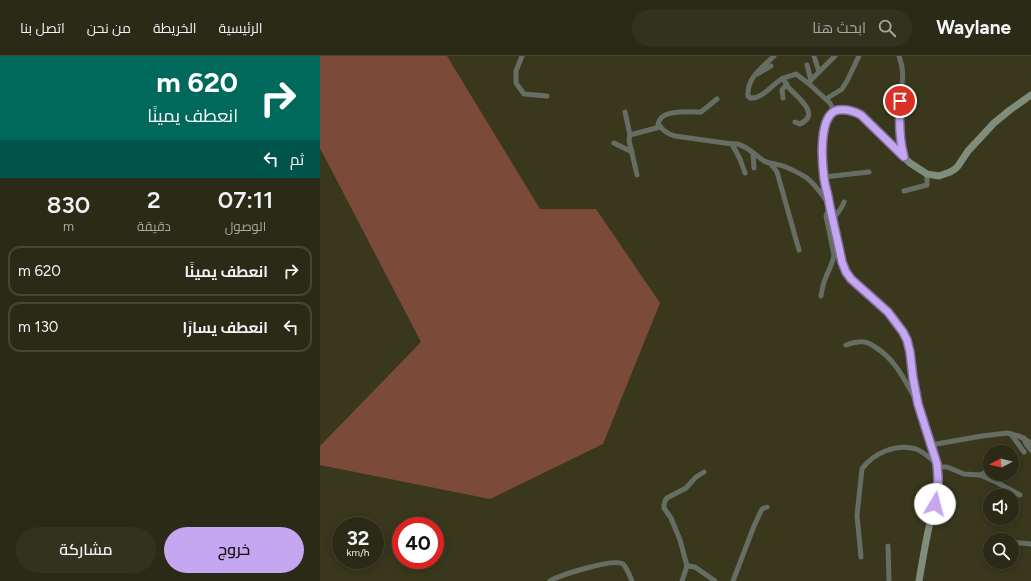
<!DOCTYPE html>
<html lang="ar">
<meta charset="utf-8">
<style>
:root{--surface:#2b2a16;--page:#33321f;--text:#f1f3f6;--muted:#a6a7a1;--line:#474635;--accent:#c5a6f0}
body{margin:0;font-family:Figtree,Cairo,sans-serif;background:var(--page);color:var(--text);direction:rtl;height:100vh;display:flex;flex-direction:column;font-size:15px;white-space:nowrap}
*{box-sizing:border-box;margin:0}
p{font-size:13px;color:var(--muted)}
.icon{flex:none;width:22px;height:22px;fill:none;stroke:currentColor;stroke-width:2;stroke-linecap:round;stroke-linejoin:round}
.map{position:relative;flex:1;overflow:hidden;direction:ltr}
.sheet{display:flex;flex-direction:column;background:var(--surface);width:320px}
.sheet>*{flex:none}
.hud{background:#00695c;color:#fff;overflow:hidden}
.needle{width:26px;rotate:263deg}
.controls{position:absolute;left:663px;top:389px;display:grid;gap:8px}
.controls a{display:grid;place-items:center;width:36px;height:36px;border-radius:50%;background:var(--surface);box-shadow:0 2px 10px #0003,0 0 0 1px var(--line);font-size:20px}
.speed{position:absolute;left:12px;top:461px;display:flex;gap:8px;font-size:20px;font-weight:700;text-align:center}
.speed>*{display:grid;place-content:center;width:52px;height:52px;border-radius:50%;background:var(--surface);box-shadow:0 2px 10px #0003,0 0 0 1px var(--line);line-height:1}
.speed small{font-size:10px;font-weight:400}
.speed .limit{border:6px solid #d22;background:#fff;color:#111}
.pin{position:absolute;display:grid;place-items:center;width:34px;height:34px;color:#fff;margin:-17px;border:2px solid #fff;border-radius:50%;box-shadow:0 1px 4px #0007}
.me{position:absolute;width:44px;margin:-22px;rotate:8deg;stroke-linejoin:round;filter:drop-shadow(0 0 3px #0008)}
.turn{display:flex;align-items:center;gap:14px;height:84px;padding:0 16px;font-size:18px}
.turn .icon{width:52px;height:52px;stroke-width:2.5}
.turn b{display:block;font-size:28px;line-height:34px}
.then{display:flex;align-items:center;height:38px;padding:0 16px;background:#0003;gap:8px;font-size:15px}
.eta{display:flex;justify-content:space-evenly;align-items:center;height:68px;text-align:center}
.eta b{font-size:24px;font-weight:600;line-height:28px}
.button{display:flex;gap:8px;margin-top:auto;padding:8px 16px}
.button a{flex:1;height:46px;border-radius:24px;background:var(--accent);color:#111;font-size:16px;font-weight:600;line-height:46px;text-align:center}
.button a+a{background:var(--page);color:var(--text)}
ul{padding:0;list-style:none}
li{display:flex;align-items:center;gap:12px;height:50px;margin:0 8px 6px;padding:0 8px;border:2px solid var(--line);border-radius:12px}
li div{flex:1}
li b{display:block;font-size:15px}
li em{font-style:normal}
header{display:flex;align-items:center;gap:24px;box-sizing:border-box;height:56px;padding:0 20px;background:var(--surface);border-bottom:1px solid var(--line)}
header strong{font-size:19px}
nav{display:flex;gap:22px;margin-inline-start:auto;font-size:14px}
.search{width:280px;height:36px;background:var(--page);display:flex;align-items:center;gap:10px;box-sizing:border-box;padding:0 14px;border-radius:22px;color:var(--muted);font-size:15px}
main{display:flex;flex:1;min-height:0}
.map>svg:first-child{display:block}
.green{fill:#7b4a38}
.lines{fill:none;stroke-linecap:round;stroke-linejoin:round}
.street{stroke:#666e63;stroke-width:5}
.secondary{stroke:#808d7c;stroke-width:7}
.route-casing{stroke:#806c9c;stroke-width:10}
.route{stroke:#c5a6f0;stroke-width:7}
</style>
<header>
<strong>Waylane</strong>
<div class="search"><svg class="icon" aria-label="search" viewBox="0 0 24 24"><circle cx="10" cy="10" r="6"/><path d="M15 15l6 6"/></svg>ابحث هنا</div>
<nav><a>الرئيسية</a><a>الخريطة</a><a>من نحن</a><a>اتصل بنا</a></nav>
</header>
<main>
<div class="map">
<svg width="711" height="525" viewBox="0 0 711 525">
<rect width="100%" height="100%" fill="#39381d"/>
<polygon class="green" points="0,0 127,0 220,153 276,153 340,247 283,388 170,443 0,409 0,390 101,286 1,94 0,93"/>
<g class="lines">
<g class="street">
<polyline points="202,0 196,15 196,27 204,38 227,40"/>
<path d="M454,0C442,12 427,21 428,40L430,42C442,43 451,30 460,24C465,21 471,20 476,18L488,27"/>
<polyline points="494,0 499,16"/>
<path d="M579,0C586,18 581,29 580,47C579,64 579,83 584,100"/>
<polyline points="487,9 491,24"/>
<polyline points="437,18 451,10"/>
<path d="M463,22C465,26 467,30 470,33C478,42 501,58 480,68L475,66"/>
<polyline points="463,42 462,34 467,28"/>
<path d="M397,43L381,56C371,56 348,54 341,62C339,64 339,66 338,68C343,74 347,78 355,80L412,88C423,86 435,99 444,105C449,108 453,107 459,109C466,110 481,118 487,122C496,129 502,139 509,148"/>
<polyline points="506,43 522,33 527,25 539,0"/>
<polyline points="514,55 510,47 488,27 515,0"/>
<polyline points="305,56 310,79"/>
<polyline points="294,87 312,96"/>
<polyline points="412,88 420,103 425,117"/>
<polyline points="433,98 434,112"/>
<polyline points="451,108 457,116 479,194"/>
<polyline points="317,119 309,84 310,79 340,71"/>
<polyline points="504,121 549,116"/>
<polyline points="584,135 607,129 607,118"/>
<path d="M513,163C517,157 522,153 524,146"/>
<path d="M501,240C502,234 503,227 506,221C509,213 513,207 514,199L506,160L508,155L510,152"/>
<path d="M526,289C532,287 538,285 544,286C548,286 552,289 555,291C575,303 584,323 595,342"/>
<polyline points="691,378 704,396"/>
<polyline points="704,382 706,388 711,394"/>
<polyline points="611,389 662,380 687,377 699,380 711,387"/>
<polyline points="617,411 627,411 644,418 660,419 678,427 700,439"/>
<polyline points="692,413 693,413"/>
<polyline points="660,419 670,414"/>
<polyline points="692,486 711,488"/>
<polyline points="568,490 569,525"/>
<path d="M541,501L537,459L542,413C553,397 577,387 596,393C604,396 610,402 617,408"/>
<polyline points="367,510 375,511 395,525"/>
<path d="M230,525C240,519 294,502 303,508C307,512 310,520 312,525"/>
<polyline points="362,525 367,510 360,484 351,462 344,452 344,449 345,445 347,442 366,432 376,421 384,416"/>
<polyline points="413,525 434,470 442,453 447,451"/>
</g>
<path class="secondary" d="M599,525C602,507 605,489 609,471C613,455 619,438 618,421C618,392 601,366 596,339C592,319 594,295 584,277C571,254 548,241 531,223L526,216L522,206C518,186 513,166 509,146C508,138 505,130 504,122C502,106 498,58 518,54C527,53 534,54 541,59L590,107L607,118L619,120L630,116L635,113L638,110L648,95L674,67L690,54L711,39"/>
</g>
<g class="lines">
<g class="route-casing">
<path id="route" d="M580,45C579,64 579,83 584,101L541,59C534,55 527,53 518,54C498,58 502,106 504,122C505,130 508,138 509,146C513,166 518,186 522,206L526,216L531,223L568,256L583,276L587,284L590,296L593,322L598,348L617,408L618,421V434L615,448"/>
</g>
<use href="#route" class="route"/>
</g>
</svg>
<div class="controls">
<a><svg class="needle" viewBox="-14 -14 28 28"><path d="M0-13l5 13h-10z" fill="#e53935"/><path d="M0 13l5-13h-10z" fill="#a6a7a1"/></svg></a>
<a><svg class="icon" aria-label="sound" viewBox="0 0 24 24"><path d="M4 9h4l5-4v14l-5-4H4zM17 9q2 3 0 6"/></svg></a>
<a><svg class="icon" aria-label="search" viewBox="0 0 24 24"><circle cx="10" cy="10" r="6"/><path d="M15 15l6 6"/></svg></a>
</div>
<div class="speed"><div>32<small>km/h</small></div><div class="limit">40</div></div>
<div class="pin" style="left:580px;top:45px;background:#d93025"><svg class="icon" aria-label="arrive" viewBox="0 0 24 24"><path d="M6 21V4h12l-3 4 3 4H6"/></svg></div>
<svg class="me" style="left:615px;top:448px" viewBox="-20 -20 40 40"><circle r="19" fill="#fff"/><path d="M0-13L10 11 0 6-10 11z" fill="#c5a6f0"/></svg>
</div>
<section class="sheet">
<div class="hud">
<div class="turn"><svg class="icon" aria-label="right" viewBox="0 0 24 24"><path d="M7 20v-9h11M14 6l5 5-5 5"/></svg><div><b>620 m</b>انعطف يمينًا</div></div>
<div class="then">ثم<svg class="icon" aria-label="left" viewBox="0 0 24 24"><path d="M17 20v-9H6M10 6l-5 5 5 5"/></svg></div>
</div>
<div class="eta">
<div><b>07:11</b><p>الوصول</p></div>
<div><b>2</b><p>دقيقة</p></div>
<div><b>830</b><p>m</p></div>
</div>
<ul>
<li><svg class="icon" aria-label="right" viewBox="0 0 24 24"><path d="M7 20v-9h11M14 6l5 5-5 5"/></svg><div><b>انعطف يمينًا</b></div><em>620 m</em></li>
<li><svg class="icon" aria-label="left" viewBox="0 0 24 24"><path d="M17 20v-9H6M10 6l-5 5 5 5"/></svg><div><b>انعطف يسارًا</b></div><em>130 m</em></li>
</ul>
<div class="button"><a>خروج</a><a>مشاركة</a></div>
</section>
</main>
